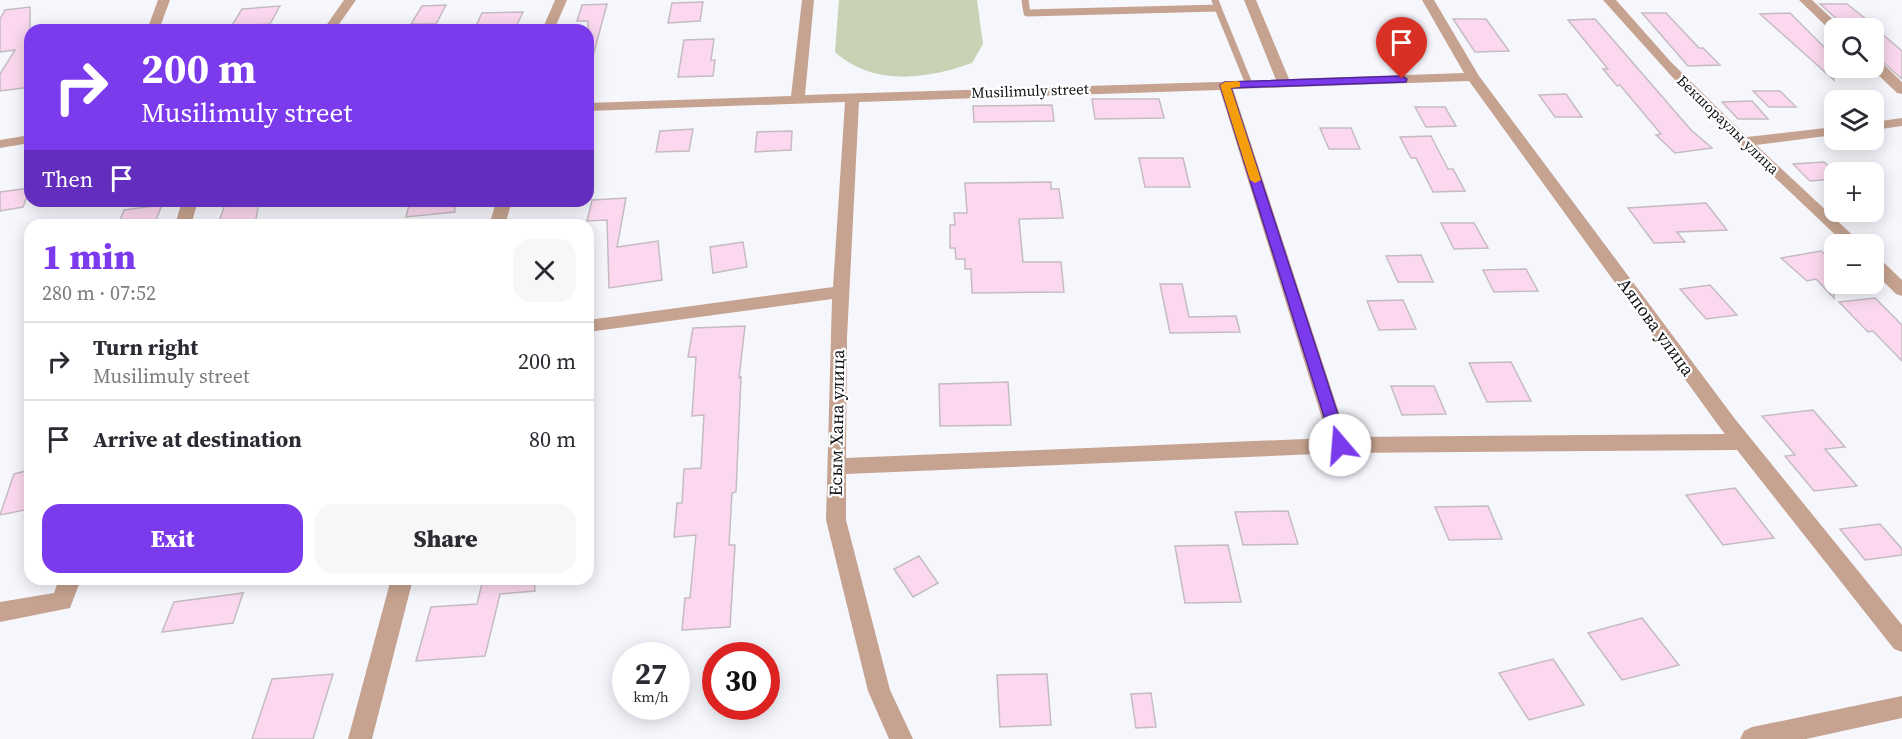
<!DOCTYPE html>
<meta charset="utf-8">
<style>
:root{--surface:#fff;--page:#f7f7f7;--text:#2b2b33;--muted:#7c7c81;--line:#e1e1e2;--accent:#7c3aed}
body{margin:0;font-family:"Source Serif 4",serif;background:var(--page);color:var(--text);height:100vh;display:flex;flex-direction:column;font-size:22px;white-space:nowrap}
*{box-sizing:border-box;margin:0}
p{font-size:20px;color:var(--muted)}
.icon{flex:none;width:33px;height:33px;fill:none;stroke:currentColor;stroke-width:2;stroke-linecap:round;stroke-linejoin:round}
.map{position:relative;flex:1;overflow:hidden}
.sheet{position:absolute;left:24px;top:219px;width:570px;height:366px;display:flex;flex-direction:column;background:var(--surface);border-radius:18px;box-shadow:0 3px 15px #0003}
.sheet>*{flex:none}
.hud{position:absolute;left:24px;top:24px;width:570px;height:183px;border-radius:18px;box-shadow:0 3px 15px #0003;background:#7c3aed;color:#fff;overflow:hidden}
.buttons{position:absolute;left:1824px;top:18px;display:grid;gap:12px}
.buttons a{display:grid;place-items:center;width:60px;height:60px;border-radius:12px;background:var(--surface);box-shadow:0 3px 15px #0003;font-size:30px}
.speed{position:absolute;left:612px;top:642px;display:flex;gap:12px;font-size:30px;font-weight:700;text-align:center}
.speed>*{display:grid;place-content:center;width:78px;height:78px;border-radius:50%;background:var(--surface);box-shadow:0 3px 15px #0003;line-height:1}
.speed small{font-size:15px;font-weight:400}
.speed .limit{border:9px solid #d22;background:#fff;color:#111}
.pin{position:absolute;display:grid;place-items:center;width:51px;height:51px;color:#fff;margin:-62px -26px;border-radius:50% 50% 50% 0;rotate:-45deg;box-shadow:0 0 6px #0007}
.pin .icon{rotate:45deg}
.me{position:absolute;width:66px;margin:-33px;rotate:342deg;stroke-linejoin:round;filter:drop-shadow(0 0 4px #0008)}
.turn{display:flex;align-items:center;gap:21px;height:126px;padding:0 18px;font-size:27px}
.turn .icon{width:78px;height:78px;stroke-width:2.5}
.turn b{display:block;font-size:42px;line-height:51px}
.then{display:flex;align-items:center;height:57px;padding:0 18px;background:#0003;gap:12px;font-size:22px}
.round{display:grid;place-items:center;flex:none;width:63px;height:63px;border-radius:18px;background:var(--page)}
.summary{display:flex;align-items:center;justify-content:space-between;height:102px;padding:0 18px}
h1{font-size:36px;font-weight:800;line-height:45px;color:var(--accent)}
.action{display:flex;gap:12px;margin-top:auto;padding:12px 18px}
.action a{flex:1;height:69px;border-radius:18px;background:var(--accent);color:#fff;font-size:24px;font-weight:800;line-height:69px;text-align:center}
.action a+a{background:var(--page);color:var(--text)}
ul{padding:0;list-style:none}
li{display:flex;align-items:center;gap:18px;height:78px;padding:0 18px;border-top:2px solid var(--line)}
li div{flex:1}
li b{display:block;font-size:22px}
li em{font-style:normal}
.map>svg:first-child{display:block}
.green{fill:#c9d2b5}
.building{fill:#fbd8ef;stroke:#c5bcc2;stroke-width:1.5}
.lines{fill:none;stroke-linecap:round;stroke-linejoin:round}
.service{stroke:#c6a390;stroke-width:7}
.minor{fill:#c6a390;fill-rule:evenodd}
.route{fill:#7c3aed;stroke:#51269a;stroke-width:1.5}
.slow{fill:#f59e0b}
.labels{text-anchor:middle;stroke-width:4.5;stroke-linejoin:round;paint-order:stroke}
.far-street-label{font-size:15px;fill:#101014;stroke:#fff}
.street-label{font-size:18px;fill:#101014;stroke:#fff}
</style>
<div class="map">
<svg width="1902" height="739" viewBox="0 0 1902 739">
<rect width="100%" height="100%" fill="#f6f7fd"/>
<path class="green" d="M839,0H977L983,44L972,63C927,79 874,87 835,52Z"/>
<g class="building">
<polygon points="703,2 700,21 668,23 672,3"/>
<polygon points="607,4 593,56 588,56 588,21 577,21 582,5"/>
<polygon points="1820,4 1847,4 1866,19 1838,20"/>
<polygon points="446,5 436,24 411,24 422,6"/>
<polygon points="280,6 270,24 231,27 242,9"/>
<polygon points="30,7 30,87 0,91 0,74 15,50 0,52 0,19 5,10"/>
<polygon points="523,12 515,29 474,30 482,13"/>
<polygon points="1642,13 1666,13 1699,48 1703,48 1720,65 1688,66"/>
<polygon points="1790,13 1834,57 1834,80 1760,14"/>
<polygon points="1453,19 1486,19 1509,51 1475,52"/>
<polygon points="1595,19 1691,130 1712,148 1675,153 1656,135 1661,134 1620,85 1617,86 1603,69 1608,69 1568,20"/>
<polygon points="1874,27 1902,51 1902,79 1874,54"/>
<polygon points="714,39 711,60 715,60 713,76 678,77 684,40"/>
<polygon points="1753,91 1780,91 1796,107 1769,107"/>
<polygon points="1566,94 1582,117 1555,117 1539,95"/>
<polygon points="1092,99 1159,99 1164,118 1095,119"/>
<polygon points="1752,101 1768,119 1738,119 1722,102"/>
<polygon points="1052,105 1054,121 974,122 973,106"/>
<polygon points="1415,107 1445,107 1456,126 1426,127"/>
<polygon points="1320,128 1351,128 1360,149 1329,149"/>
<polygon points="693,129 689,151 656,152 660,131"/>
<polygon points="792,131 791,150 755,152 757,132"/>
<polygon points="1431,136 1448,169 1453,169 1465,191 1433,192 1416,158 1411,158 1400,137"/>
<polygon points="1139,158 1183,158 1190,187 1145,187"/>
<polygon points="1824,162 1835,172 1834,179 1810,181 1793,164"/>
<polygon points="1051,182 1051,189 1059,189 1063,218 1019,219 1023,262 1061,262 1064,292 972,293 971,269 965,269 965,259 956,259 955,248 950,248 950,225 955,225 954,213 967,213 965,183"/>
<polygon points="30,188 23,207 0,211 0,192"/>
<polygon points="626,198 617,247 658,241 662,280 609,288 607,220 587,221 592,200"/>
<polygon points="226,201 259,201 255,225 218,225"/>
<polygon points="410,201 454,201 455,212 406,217"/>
<polygon points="1706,203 1727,230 1677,232 1685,242 1654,243 1628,208"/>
<polygon points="162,205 154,225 118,225 124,210"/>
<polygon points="1441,223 1474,223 1488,248 1454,249"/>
<polygon points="743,242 747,267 713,273 710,247"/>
<polygon points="1821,251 1834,262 1834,298 1816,279 1807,281 1781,258"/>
<polygon points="1421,255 1433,282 1398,282 1386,256"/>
<polygon points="1526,269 1538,291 1494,292 1483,270"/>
<polygon points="1160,284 1182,284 1189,317 1236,316 1240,332 1170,333"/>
<polygon points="1710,285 1737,315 1706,319 1680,289"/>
<polygon points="1875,298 1902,325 1902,361 1873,331 1868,332 1839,302"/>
<polygon points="1403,300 1416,329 1379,330 1367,301"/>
<polygon points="745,326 739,378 741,377 736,492 732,493 729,545 735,545 730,627 682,630 685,598 690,598 696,535 674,537 677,503 682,503 684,469 701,468 704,415 692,416 696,357 688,357 693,328"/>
<polygon points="1511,362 1531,401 1487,402 1469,363"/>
<polygon points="1008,382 1011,425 940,426 939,384"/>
<polygon points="1391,386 1434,386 1446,414 1402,415"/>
<polygon points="1813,410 1845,447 1825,449 1857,486 1814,491 1785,456 1795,455 1762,416"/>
<polygon points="30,470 30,509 0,515 14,474"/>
<polygon points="1735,488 1774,538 1723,545 1686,495"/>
<polygon points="1488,506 1502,539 1449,540 1435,507"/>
<polygon points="1288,511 1298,544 1243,545 1235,512"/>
<polygon points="1880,524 1902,549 1902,555 1865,560 1840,529"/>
<polygon points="1228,545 1241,602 1185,603 1175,546"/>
<polygon points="919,556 938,583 913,597 894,569"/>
<polygon points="483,579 534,579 535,591 500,594 485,656 416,661 431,607 477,604"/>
<polygon points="243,593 233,623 162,632 174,602"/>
<polygon points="1642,618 1679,665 1622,680 1588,633"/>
<polygon points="1553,659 1584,705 1529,720 1499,673"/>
<polygon points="333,674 313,739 252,739 272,679"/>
<polygon points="1047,674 1051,725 1000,727 997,675"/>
<polygon points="1151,693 1156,727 1136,728 1131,694"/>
</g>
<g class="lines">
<g class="service">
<polyline points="1025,0 1027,13 1218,8 1215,0"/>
<polyline points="1218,8 1249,84"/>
</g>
<g class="minor">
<polygon points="158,0 170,0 159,30 147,30"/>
<polygon points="344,0 356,0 335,30 323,30"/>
<polygon points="555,0 567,0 554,30 542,30"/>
<path d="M802,0H814L805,95L1276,80L1244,0H1256L1289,79L1464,73L1422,0H1434L1479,76L1735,419L1902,625V652L1894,649L1737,450L1340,453L846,474V520L890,690L913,739H889L868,691L826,520L832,299L588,332V320L833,287L845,102L588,111V103L791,96ZM1469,81L1721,429L1725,434L1347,437L1233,89ZM1220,90L1328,438L846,458L847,338L859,102Z"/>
<polygon points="1603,0 1616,0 1671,62 1747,137 1834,127 1834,135 1756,145 1862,244 1845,244 1692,99"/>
<polygon points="1799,0 1812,0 1842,28 1831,31"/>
<polygon points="1874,59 1879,60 1902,82 1902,94 1897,93 1871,68 1874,68"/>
<polygon points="1902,118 1902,126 1874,130 1874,122"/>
<polygon points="30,135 30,143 0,148 0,140"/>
<polygon points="182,201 198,201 191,225 175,225"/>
<polygon points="496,201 512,201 505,225 491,225 490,223"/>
<polygon points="1874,257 1880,259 1902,280 1902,296 1896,294 1874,272"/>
<polygon points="59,579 81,579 70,608 0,622 0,602 54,593"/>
<polygon points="391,579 413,579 372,739 348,739"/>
<polygon points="1902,696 1902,718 1806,739 1740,739 1744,731 1752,727"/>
</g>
</g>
<polygon class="route" points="1402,76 1407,79 1406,82 1231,88 1348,445 1345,449 1335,449 1333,445 1220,85 1225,82"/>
<polygon class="slow" points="1237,81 1240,82 1240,87 1231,88 1261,180 1255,183 1250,180 1220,85 1225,82"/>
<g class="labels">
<g class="far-street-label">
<text transform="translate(1030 91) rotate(-2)" y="5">Musilimuly street</text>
<text transform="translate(1728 125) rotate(44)" y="5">Бекшораулы улица</text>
</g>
<g class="street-label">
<text transform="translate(1656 327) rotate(54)" y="6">Аяпова улица</text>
<text transform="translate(837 423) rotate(-89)" y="6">Есым Хана улица</text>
</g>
</g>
</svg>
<div class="buttons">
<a><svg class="icon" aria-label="search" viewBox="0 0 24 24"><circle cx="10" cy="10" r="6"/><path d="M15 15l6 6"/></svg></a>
<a><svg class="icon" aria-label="layers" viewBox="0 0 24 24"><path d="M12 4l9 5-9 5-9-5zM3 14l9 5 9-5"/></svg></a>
<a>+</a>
<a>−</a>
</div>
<div class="speed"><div>27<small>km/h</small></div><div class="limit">30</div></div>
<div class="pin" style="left:1402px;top:79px;background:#d93025"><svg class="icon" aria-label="arrive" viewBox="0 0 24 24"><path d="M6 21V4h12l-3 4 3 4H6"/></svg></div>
<svg class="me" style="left:1340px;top:445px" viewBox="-20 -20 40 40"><circle r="19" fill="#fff"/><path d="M0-13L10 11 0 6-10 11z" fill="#7c3aed"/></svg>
<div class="hud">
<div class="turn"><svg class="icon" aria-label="right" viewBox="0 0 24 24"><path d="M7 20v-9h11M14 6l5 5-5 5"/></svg><div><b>200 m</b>Musilimuly street</div></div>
<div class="then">Then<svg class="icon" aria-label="arrive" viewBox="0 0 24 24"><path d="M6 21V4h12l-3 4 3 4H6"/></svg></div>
</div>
<section class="sheet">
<div class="summary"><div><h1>1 min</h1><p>280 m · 07:52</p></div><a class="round"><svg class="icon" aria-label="close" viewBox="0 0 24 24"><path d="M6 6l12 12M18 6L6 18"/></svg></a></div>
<ul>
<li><svg class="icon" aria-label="right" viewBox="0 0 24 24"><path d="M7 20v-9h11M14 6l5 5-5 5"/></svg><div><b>Turn right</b><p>Musilimuly street</p></div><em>200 m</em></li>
<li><svg class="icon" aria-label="arrive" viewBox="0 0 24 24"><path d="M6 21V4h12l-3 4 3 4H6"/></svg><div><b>Arrive at destination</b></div><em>80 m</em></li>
</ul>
<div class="action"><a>Exit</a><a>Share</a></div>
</section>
</div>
